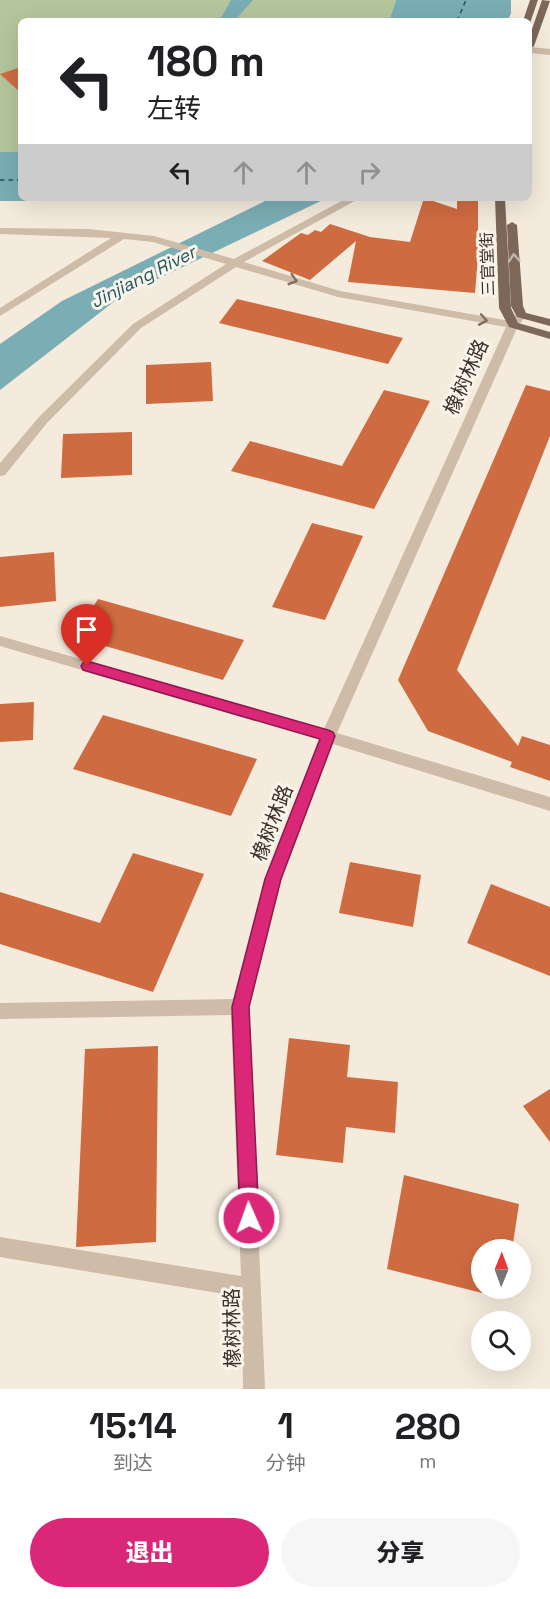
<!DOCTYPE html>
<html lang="zh">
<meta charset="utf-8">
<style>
:root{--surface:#fff;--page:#f6f6f6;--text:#202124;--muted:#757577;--accent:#db2777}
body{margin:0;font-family:"Space Grotesk","Noto Sans SC",sans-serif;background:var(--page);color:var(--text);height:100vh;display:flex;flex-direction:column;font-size:22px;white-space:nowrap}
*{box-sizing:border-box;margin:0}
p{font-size:20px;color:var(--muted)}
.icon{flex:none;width:33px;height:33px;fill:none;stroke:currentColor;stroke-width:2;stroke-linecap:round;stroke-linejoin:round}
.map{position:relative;height:1389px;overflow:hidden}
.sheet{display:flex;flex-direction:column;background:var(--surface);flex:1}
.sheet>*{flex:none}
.top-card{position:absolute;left:18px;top:18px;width:514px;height:183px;border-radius:9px;box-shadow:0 6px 24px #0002;background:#fff;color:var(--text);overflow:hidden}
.needle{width:39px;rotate:1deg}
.fabs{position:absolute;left:471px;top:1239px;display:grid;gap:12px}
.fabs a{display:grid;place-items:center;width:60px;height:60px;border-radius:50%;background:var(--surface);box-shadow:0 6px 24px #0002;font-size:30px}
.pin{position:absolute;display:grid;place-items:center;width:51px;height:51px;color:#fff;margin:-62px -26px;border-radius:50% 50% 50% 0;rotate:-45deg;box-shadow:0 0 6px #0007}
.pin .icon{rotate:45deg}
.me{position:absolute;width:66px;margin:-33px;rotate:358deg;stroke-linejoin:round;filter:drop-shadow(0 0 4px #0008)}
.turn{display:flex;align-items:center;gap:21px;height:126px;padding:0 30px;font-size:27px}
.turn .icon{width:78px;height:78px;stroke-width:2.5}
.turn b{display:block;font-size:42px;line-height:51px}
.lanes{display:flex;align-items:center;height:57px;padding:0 30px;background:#0003;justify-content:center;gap:30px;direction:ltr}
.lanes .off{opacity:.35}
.eta{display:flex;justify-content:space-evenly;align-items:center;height:102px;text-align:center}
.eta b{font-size:36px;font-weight:800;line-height:42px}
.action{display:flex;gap:12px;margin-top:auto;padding:12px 30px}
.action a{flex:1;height:69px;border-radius:36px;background:var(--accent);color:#fff;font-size:24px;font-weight:800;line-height:69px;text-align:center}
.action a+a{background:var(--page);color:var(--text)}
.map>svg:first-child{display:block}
.green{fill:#b5c59c}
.water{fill:#7aaeb4}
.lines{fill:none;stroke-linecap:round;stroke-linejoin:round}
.ferry{stroke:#1a575f;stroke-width:1.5;stroke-dasharray:4.5 4;stroke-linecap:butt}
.building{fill:#cf6b41}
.minor{fill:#cebba8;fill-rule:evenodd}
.major{fill:#7d6759;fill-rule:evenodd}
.oneway{stroke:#c2b5a9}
.oneway2{stroke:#7d6e62}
.route{fill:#db2777;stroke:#8e194d;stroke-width:1.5}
.labels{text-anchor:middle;stroke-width:6;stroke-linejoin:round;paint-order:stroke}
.far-street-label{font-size:16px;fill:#3a2f29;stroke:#fbf4ea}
.far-water-label{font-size:18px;font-style:italic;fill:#1a575f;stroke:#fbf4ea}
.street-label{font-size:20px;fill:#3a2f29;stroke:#fbf4ea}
</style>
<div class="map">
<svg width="550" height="1389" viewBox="0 0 550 1389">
<rect width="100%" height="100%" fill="#f4ebdd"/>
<polygon class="green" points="0,0 396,0 389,21 21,21 21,152 0,152"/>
<g class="water">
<polygon points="231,0 253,0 234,21 217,21 221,18"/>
<polygon points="396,0 511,0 511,13 508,21 389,21"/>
<polygon points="0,152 21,152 21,198 121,198 80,201 0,201"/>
<polygon points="271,198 327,198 120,297 0,390 0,344 62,301"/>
</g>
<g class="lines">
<g class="ferry">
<polyline points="457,21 466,0"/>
<polyline points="0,180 21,180"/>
</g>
</g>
<g class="building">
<polygon points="21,67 21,93 0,74"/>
<polygon points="424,198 457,209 457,200 478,201 478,256 475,293 348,282 356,241 310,280 262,261 301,233 308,235 315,230 321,232 330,224 370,237 410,242"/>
<polygon points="237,299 403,338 388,364 219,323"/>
<polygon points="211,362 213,401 146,404 146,365"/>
<polygon points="526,385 550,391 550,436 457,670 518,746 522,736 550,745 550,781 510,767 512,762 428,731 398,680"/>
<polygon points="384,390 430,401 374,509 231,471 250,441 342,466"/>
<polygon points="132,432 132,475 61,478 63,434"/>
<polygon points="312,523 363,536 325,620 272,607"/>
<polygon points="54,552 56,601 0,607 0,557"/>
<polygon points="98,599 244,640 223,680 74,637"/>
<polygon points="34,702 33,740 0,742 0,704"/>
<polygon points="103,715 257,759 231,816 73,769"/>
<polygon points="133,853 204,874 153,992 0,944 0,892 100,923"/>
<polygon points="350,862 421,875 413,927 339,913"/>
<polygon points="491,884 550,907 550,976 467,943"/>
<polygon points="289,1038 350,1045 347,1077 398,1082 395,1133 346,1127 343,1163 276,1155"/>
<polygon points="158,1046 156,1242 76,1247 85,1049"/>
<polygon points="550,1089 550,1142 523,1106"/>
<polygon points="404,1175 519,1204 512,1250 482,1250 482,1293 387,1269"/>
</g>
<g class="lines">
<g class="minor">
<polygon points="530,47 550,49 550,55 530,53"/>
<polygon points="347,198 360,198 244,262 340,291 510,321 517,313 521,312 527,315 518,326 337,733 550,797 550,811 333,744 281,879 249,1007 265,1389 243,1389 242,1297 0,1257 0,1237 241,1276 231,1015 0,1019 0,1003 233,999 265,879 319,739 0,646 0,636 324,729 506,327 338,297 236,267 141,328 47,423 5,475 0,476 0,463 39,417 133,324 226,264 153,242 124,239 0,316 0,308 111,238 0,234 0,228 88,229 154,236 234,259"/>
</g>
<g class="major">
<polygon points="530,0 538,0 530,23 530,21 523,21"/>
<polygon points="542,0 550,1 534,46 530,49 530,35"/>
<polygon points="495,198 505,198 511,308 518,323 550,332 550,339 509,327 499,308"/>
<polygon points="512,222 517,225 523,306 526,313 550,319 550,326 517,317 511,306 507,225"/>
</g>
</g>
<defs><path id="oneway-chevron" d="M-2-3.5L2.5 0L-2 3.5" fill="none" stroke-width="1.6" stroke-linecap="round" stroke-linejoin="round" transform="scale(1.5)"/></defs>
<use class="oneway" href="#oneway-chevron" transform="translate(514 258) rotate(-94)"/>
<g class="oneway2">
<use href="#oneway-chevron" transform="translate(293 280) rotate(17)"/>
<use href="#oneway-chevron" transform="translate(483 320) rotate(10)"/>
</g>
<polygon class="route" points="87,661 328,730 333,732 335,736 281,879 249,1007 259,1218 256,1224 249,1227 243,1224 240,1218 232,1007 265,879 320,739 83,670 81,666 83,663"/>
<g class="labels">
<g class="far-street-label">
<text transform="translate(487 264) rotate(-92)" y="6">三官堂街</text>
</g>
<g class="far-water-label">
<text transform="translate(143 277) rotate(-27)" y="6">Jinjiang River</text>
</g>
<g class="street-label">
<text transform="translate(466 377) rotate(-66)" y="7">橡树林路</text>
<text transform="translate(272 823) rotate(-69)" y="7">橡树林路</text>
<text transform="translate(232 1328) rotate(-91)" y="7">橡树林路</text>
</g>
</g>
</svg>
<div class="fabs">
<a><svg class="needle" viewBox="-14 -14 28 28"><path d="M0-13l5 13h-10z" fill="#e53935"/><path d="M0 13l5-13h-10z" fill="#757577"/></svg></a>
<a><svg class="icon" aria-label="search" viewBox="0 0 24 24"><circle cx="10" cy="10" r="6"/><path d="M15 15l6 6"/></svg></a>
</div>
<div class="pin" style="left:87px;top:666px;background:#d93025"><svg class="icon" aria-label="arrive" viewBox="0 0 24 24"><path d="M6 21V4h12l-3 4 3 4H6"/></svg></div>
<svg class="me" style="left:249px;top:1218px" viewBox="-20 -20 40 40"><circle r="17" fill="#db2777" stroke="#fff" stroke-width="3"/><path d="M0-11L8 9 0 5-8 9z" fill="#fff"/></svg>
<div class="top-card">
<div class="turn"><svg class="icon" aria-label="left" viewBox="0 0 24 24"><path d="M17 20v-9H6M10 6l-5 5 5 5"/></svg><div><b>180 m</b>左转</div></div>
<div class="lanes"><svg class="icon" aria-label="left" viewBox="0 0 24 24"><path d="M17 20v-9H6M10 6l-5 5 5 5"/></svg><svg class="icon off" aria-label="ahead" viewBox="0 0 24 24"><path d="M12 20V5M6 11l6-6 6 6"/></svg><svg class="icon off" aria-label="ahead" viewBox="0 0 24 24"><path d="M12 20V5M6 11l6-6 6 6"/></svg><svg class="icon off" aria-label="right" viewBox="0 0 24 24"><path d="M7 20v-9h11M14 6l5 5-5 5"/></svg></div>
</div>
</div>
<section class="sheet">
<div class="eta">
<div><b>15:14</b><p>到达</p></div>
<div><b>1</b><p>分钟</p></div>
<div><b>280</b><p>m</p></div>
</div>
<div class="action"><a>退出</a><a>分享</a></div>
</section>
